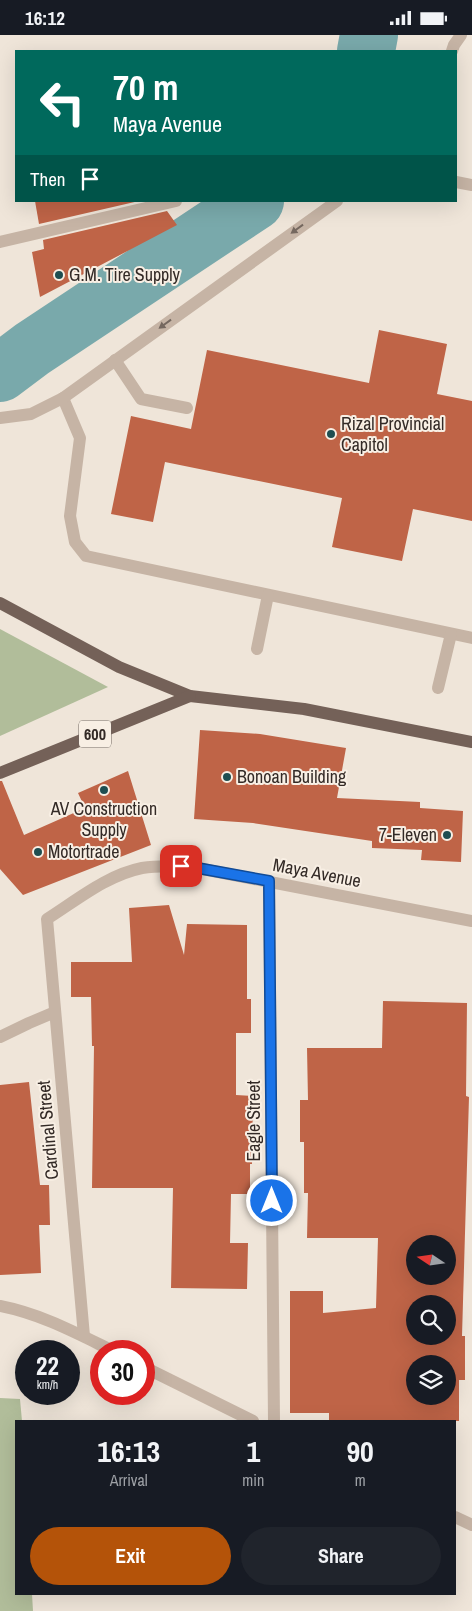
<!DOCTYPE html>
<style>
:root{--surface:#171b24;--page:#20242c;--text:#f1f3f6;--muted:#9ea1a6;--accent:#b45309}
body{margin:0;font-family:"Archivo Narrow",sans-serif;background:var(--page);color:var(--text);height:100vh;display:flex;flex-direction:column;font-size:19px;white-space:nowrap}
*{box-sizing:border-box;margin:0}
p{font-size:16px;color:var(--muted)}
.icon{flex:none;width:28px;height:28px;fill:none;stroke:currentColor;stroke-width:2;stroke-linecap:round;stroke-linejoin:round}
.map{position:relative;flex:1;overflow:hidden}
.side{position:absolute;left:15px;top:1385px;width:441px;height:175px;display:flex;flex-direction:column;background:var(--surface);border-radius:0px;box-shadow:0 5px 20px #0002}
.side>*{flex:none}
.hud{position:absolute;left:15px;top:15px;width:442px;height:152px;border-radius:0px;box-shadow:0 5px 20px #0002;background:#00695c;color:#fff;overflow:hidden}
.needle{width:32px;rotate:283deg}
.buttons{position:absolute;left:406px;top:1200px;display:grid;gap:10px}
.buttons a{display:grid;place-items:center;width:50px;height:50px;border-radius:50%;background:var(--surface);box-shadow:0 5px 20px #0002;font-size:25px}
.speed{position:absolute;left:15px;top:1305px;display:flex;gap:10px;font-size:25px;font-weight:700;text-align:center}
.speed>*{display:grid;place-content:center;width:65px;height:65px;border-radius:50%;background:var(--surface);box-shadow:0 5px 20px #0002;line-height:1}
.speed small{font-size:12px;font-weight:400}
.speed .limit{border:8px solid #d22;background:#fff;color:#111}
.pin{position:absolute;display:grid;place-items:center;width:42px;height:42px;color:#fff;margin:-21px;border-radius:10px;box-shadow:0 2px 8px #0006}
.me{position:absolute;width:55px;margin:-28px;rotate:0deg;stroke-linejoin:round;filter:drop-shadow(0 0 4px #0008)}
.turn{display:flex;align-items:center;gap:18px;height:105px;padding:0 15px;font-size:22px}
.turn .icon{width:65px;height:65px;stroke-width:2.5}
.turn b{display:block;font-size:35px;line-height:42px}
.then{display:flex;align-items:center;height:48px;padding:0 15px;background:#0003;gap:10px;font-size:19px}
.eta{display:flex;justify-content:space-evenly;align-items:center;height:85px;text-align:center}
.eta b{font-size:30px;font-weight:800;line-height:35px}
.cta{display:flex;gap:10px;margin-top:auto;padding:10px 15px}
.cta a{flex:1;height:58px;border-radius:30px;background:var(--accent);color:#fff;font-size:20px;font-weight:800;line-height:58px;text-align:center}
.cta a+a{background:var(--page);color:var(--text)}
.status{display:flex;justify-content:space-between;align-items:center;height:35px;padding:0 25px;background:var(--surface);direction:ltr}
.status svg{height:14px;fill:currentColor}
.map>svg:first-child{display:block}
.green{fill:#b1bd9a}
.lines{fill:none;stroke-linecap:round;stroke-linejoin:round}
.river{stroke:#79a9ab;stroke-width:58}
.building{fill:#bf6447;fill-rule:evenodd}
.service{stroke:#c6b4a5;stroke-width:12}
.pedestrian{stroke:#c6b4a5;stroke-width:12}
.minor{stroke:#c6b4a5;stroke-width:12}
.primary{stroke:#746158;stroke-width:12}
.oneway{fill:#75685f}
.route-casing{stroke:#114b97;stroke-width:12}
.route{stroke:#1a73e8;stroke-width:9}
.poi-dot{fill:#1e4e51;stroke:#f8efe4;stroke-width:2}
.labels{text-anchor:middle;stroke-width:4;stroke-linejoin:round;paint-order:stroke}
.shield{fill:#f8efe4;stroke:#6e655f;stroke-width:1}
.shield-label{font-size:16px;font-weight:bold;fill:#332a26}
.poi-label{font-size:18px;fill:#332a26;stroke:#f8efe4;text-anchor:start}
.street-label{font-size:18px;fill:#332a26;stroke:#f8efe4}
</style>
<div class="status"><b>16:12</b><svg viewBox="0 0 49 12"><path d="M0 12V9h3v3zM5 12V6h3v6zM10 12V3h3v9zM15 12V0h3v12zM26 1h20v11H26zM47 4h2v5h-2z"/></svg></div>
<div class="map">
<svg width="472" height="1576" viewBox="0 0 472 1576">
<rect width="100%" height="100%" fill="#efe5d9"/>
<g class="green">
<polygon points="0,594 108,652 0,701"/>
<polygon points="0,1363 20,1364 22,1386 16,1386 16,1559 32,1559 33,1576 0,1576"/>
</g>
<g class="lines">
<g class="river">
<polyline points="366,16 369,0"/>
<polyline points="0,338 32,314 255,166"/>
</g>
</g>
<g class="building">
<polygon points="35,166 139,166 39,189"/>
<polygon points="167,176 177,190 40,262 32,217 44,214 43,205"/>
<polygon points="379,295 447,309 437,359 472,366 472,486 413,474 402,526 332,512 342,463 165,427 153,487 111,479 131,381 191,394 207,315 369,348"/>
<polygon points="200,695 260,699 346,713 337,763 420,767 420,773 463,776 461,827 421,825 422,815 372,813 372,806 253,788 194,784"/>
<polygon points="128,736 151,810 23,860 0,834 0,746 2,746 24,800 85,773 78,758"/>
<polygon points="169,870 184,920 187,889 247,890 247,964 251,964 251,998 236,998 236,1060 253,1061 252,1129 250,1129 250,1159 231,1159 230,1208 248,1208 247,1254 171,1253 173,1153 92,1153 94,1011 92,1011 91,962 71,962 71,927 132,927 129,873"/>
<path d="M383,966L467,968L466,1061L469,1062L462,1301H465V1345H459V1386H329V1378H290V1256H323V1278L376,1273L378,1203H307L308,1158H304V1107H300V1065H308L307,1013H382ZM415,1209H448V1241H415ZM415,1269H448V1301H415ZM415,1329H448V1361H415Z"/>
<polygon points="29,1047 40,1150 49,1150 50,1190 39,1190 41,1238 0,1240 0,1050"/>
</g>
<g class="lines">
<g class="service">
<polyline points="452,16 454,10 461,0"/>
<polyline points="456,147 472,150"/>
<polyline points="0,207 176,166"/>
<polyline points="63,363 80,403 70,481 75,507 86,521 472,603"/>
<polyline points="0,383 31,379 63,363 337,166"/>
<polyline points="257,614 268,560"/>
<polyline points="438,653 451,599"/>
</g>
<polyline class="pedestrian" points="115,325 141,364 187,373"/>
<g class="minor">
<polyline points="269,846 274,1386"/>
<polyline points="0,1002 29,988 55,977"/>
<path d="M0,1271C41,1279 76,1298 113,1316"/>
<path d="M84,1301L47,884C77,865 107,840 142,833C159,830 176,831 192,832L472,886"/>
<polyline points="144,1332 253,1386"/>
<polyline points="455,1482 472,1490"/>
</g>
<g class="primary">
<polyline points="0,568 119,632 190,661 304,674 472,707"/>
<polyline points="0,738 190,661"/>
</g>
</g>
<defs><path id="oneway-solid" d="M-6-.8H1V-3.2L6.5 0L1 3.2V.8H-6Z" transform="scale(1.25)"/></defs>
<g class="oneway">
<use href="#oneway-solid" transform="translate(297 194) rotate(144)"/>
<use href="#oneway-solid" transform="translate(165 289) rotate(144)"/>
</g>
<g class="lines">
<g class="route-casing">
<polyline id="route" points="181,831 192,832 269,846 272,1166"/>
</g>
<use href="#route" class="route"/>
</g>
<g class="poi-dot">
<circle cx="59" cy="240" r="5"/>
<circle cx="331" cy="399" r="5"/>
<circle cx="227" cy="742" r="5"/>
<circle cx="104" cy="755" r="5"/>
<circle cx="447" cy="800" r="5"/>
<circle cx="38" cy="817" r="5"/>
</g>
<g class="labels">
<rect class="shield" x="79" y="685.5" width="32" height="27" rx="4"/>
<g class="shield-label">
<text x="95" y="705">600</text>
</g>
<g class="poi-label">
<text x="69" y="246">G.M. Tire Supply</text>
<text x="341" y="395">Rizal Provincial<tspan x="341" dy="21">Capitol</tspan></text>
<text x="237" y="748">Bonoan Building</text>
<text x="104" y="780" text-anchor="middle">AV Construction<tspan x="104" dy="21">Supply</tspan></text>
<text x="437" y="806" text-anchor="end">7-Eleven</text>
<text x="48" y="823">Motortrade</text>
</g>
<g class="street-label">
<text transform="translate(317 838) rotate(11)" y="6">Maya Avenue</text>
<text transform="translate(254 1086) rotate(-90)" y="6">Eagle Street</text>
<text transform="translate(48 1095) rotate(-95)" y="6">Cardinal Street</text>
</g>
</g>
</svg>
<div class="buttons">
<a><svg class="needle" viewBox="-14 -14 28 28"><path d="M0-13l5 13h-10z" fill="#e53935"/><path d="M0 13l5-13h-10z" fill="#9ea1a6"/></svg></a>
<a><svg class="icon" aria-label="search" viewBox="0 0 24 24"><circle cx="10" cy="10" r="6"/><path d="M15 15l6 6"/></svg></a>
<a><svg class="icon" aria-label="layers" viewBox="0 0 24 24"><path d="M12 4l9 5-9 5-9-5zM3 14l9 5 9-5"/></svg></a>
</div>
<div class="speed"><div>22<small>km/h</small></div><div class="limit">30</div></div>
<div class="pin" style="left:181px;top:831px;background:#d93025"><svg class="icon" aria-label="arrive" viewBox="0 0 24 24"><path d="M6 21V4h12l-3 4 3 4H6"/></svg></div>
<svg class="me" style="left:272px;top:1166px" viewBox="-20 -20 40 40"><circle r="17" fill="#1a73e8" stroke="#fff" stroke-width="3"/><path d="M0-11L8 9 0 5-8 9z" fill="#fff"/></svg>
<div class="hud">
<div class="turn"><svg class="icon" aria-label="left" viewBox="0 0 24 24"><path d="M17 20v-9H6M10 6l-5 5 5 5"/></svg><div><b>70 m</b>Maya Avenue</div></div>
<div class="then">Then<svg class="icon" aria-label="arrive" viewBox="0 0 24 24"><path d="M6 21V4h12l-3 4 3 4H6"/></svg></div>
</div>
<section class="side">
<div class="eta">
<div><b>16:13</b><p>Arrival</p></div>
<div><b>1</b><p>min</p></div>
<div><b>90</b><p>m</p></div>
</div>
<div class="cta"><a>Exit</a><a>Share</a></div>
</section>
</div>
